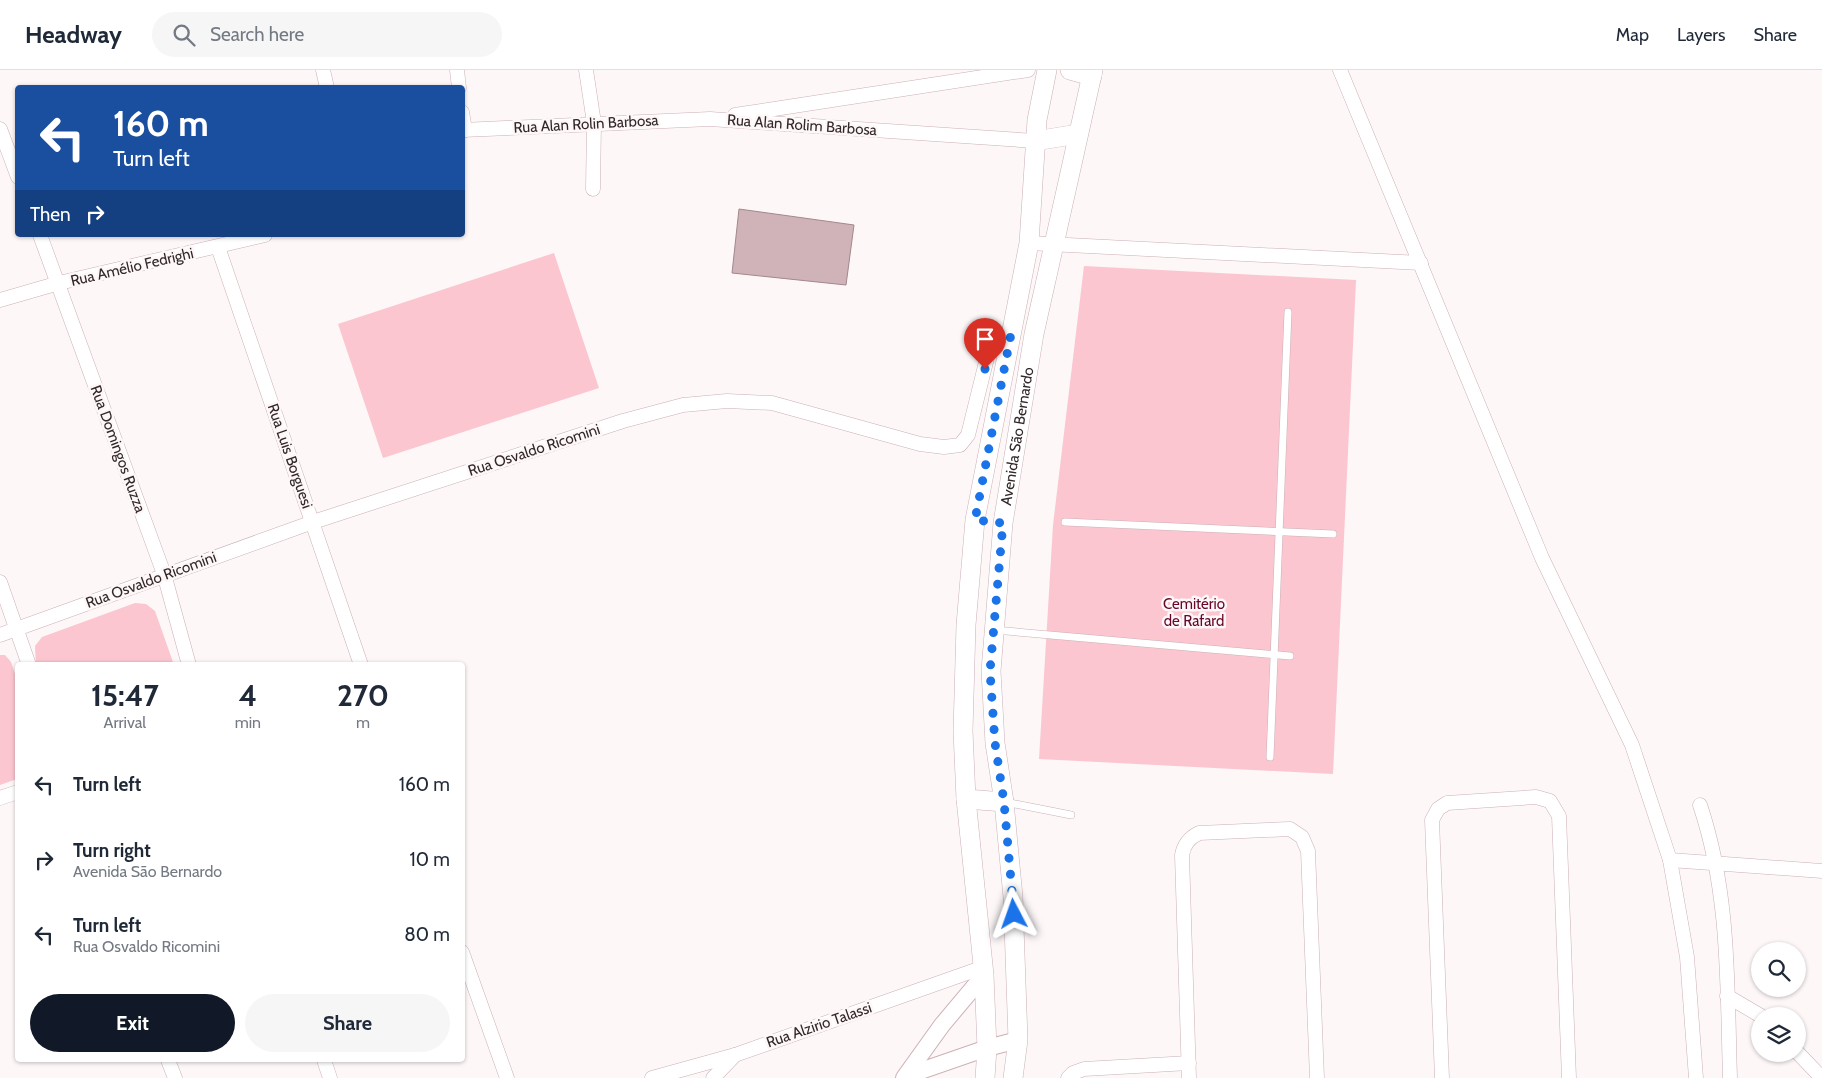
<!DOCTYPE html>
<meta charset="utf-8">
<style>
:root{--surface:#fff;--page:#f6f6f7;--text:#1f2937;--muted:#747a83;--line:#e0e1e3;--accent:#111827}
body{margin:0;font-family:Cabin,sans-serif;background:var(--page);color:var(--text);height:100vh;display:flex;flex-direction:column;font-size:19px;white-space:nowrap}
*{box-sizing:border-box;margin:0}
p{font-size:16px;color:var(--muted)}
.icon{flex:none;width:28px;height:28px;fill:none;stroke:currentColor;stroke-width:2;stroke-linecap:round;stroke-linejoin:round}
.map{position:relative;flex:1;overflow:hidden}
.panel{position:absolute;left:15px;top:592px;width:450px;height:400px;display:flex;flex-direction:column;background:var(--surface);border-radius:5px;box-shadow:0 1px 4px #0004}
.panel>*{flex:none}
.guide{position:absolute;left:15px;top:15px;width:450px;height:152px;border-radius:5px;box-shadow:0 1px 4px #0004;background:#1a4fa0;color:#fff;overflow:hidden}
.fabs{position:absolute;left:1751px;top:872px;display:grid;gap:10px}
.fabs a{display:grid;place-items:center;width:55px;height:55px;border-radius:50%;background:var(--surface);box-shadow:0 1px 4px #0004;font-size:25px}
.pin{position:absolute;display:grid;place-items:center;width:42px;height:42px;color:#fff;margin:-51px -21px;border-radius:50% 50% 50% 0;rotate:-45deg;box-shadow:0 0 5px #0007}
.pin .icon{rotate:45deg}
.me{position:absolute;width:55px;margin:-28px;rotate:356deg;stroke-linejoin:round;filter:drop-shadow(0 0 4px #0008)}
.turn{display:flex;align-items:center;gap:18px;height:105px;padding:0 15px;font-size:22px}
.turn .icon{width:65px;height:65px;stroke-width:2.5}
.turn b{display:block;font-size:35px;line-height:42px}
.then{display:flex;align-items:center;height:48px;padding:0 15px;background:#0003;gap:10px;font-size:19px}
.eta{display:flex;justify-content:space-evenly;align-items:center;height:85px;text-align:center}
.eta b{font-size:30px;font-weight:700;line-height:35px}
.primary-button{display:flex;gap:10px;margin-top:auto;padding:10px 15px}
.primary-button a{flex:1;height:58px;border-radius:30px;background:var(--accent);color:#fff;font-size:20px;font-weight:700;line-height:58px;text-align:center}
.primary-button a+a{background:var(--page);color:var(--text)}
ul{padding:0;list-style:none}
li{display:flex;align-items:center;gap:15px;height:75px;padding:0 15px}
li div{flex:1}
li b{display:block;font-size:19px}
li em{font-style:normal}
header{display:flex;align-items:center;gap:30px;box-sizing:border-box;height:70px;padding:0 25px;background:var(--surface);border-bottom:1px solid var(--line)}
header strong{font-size:24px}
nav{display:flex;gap:28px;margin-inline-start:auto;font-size:18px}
.search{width:350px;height:45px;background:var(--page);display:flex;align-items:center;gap:12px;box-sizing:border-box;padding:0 18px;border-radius:28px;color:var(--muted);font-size:19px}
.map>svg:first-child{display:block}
.green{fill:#fbc6d0}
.building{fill:#d0b3b8;stroke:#a2878c}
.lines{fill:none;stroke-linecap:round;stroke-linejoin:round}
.service-casing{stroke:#ccb0b5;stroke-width:8}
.minor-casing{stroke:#ccb0b5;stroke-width:15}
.tertiary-casing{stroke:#ccb0b5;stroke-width:18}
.secondary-casing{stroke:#ccb0b5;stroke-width:20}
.service{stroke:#fff;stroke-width:7}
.minor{stroke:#fff;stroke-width:14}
.tertiary{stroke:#fff;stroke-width:16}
.secondary{stroke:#fff;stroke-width:19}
.route{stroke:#1a73e8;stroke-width:9;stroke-dasharray:0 16.2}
.labels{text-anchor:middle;stroke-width:5;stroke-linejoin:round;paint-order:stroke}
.street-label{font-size:15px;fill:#322829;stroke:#fdf7f8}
.park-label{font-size:15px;fill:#66082b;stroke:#fdf7f8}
</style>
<header>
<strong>Headway</strong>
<div class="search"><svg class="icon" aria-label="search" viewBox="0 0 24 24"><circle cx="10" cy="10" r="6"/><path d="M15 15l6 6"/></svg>Search here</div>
<nav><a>Map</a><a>Layers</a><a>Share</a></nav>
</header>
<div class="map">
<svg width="1822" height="1008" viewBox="0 0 1822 1008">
<rect width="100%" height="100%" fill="#fdf7f8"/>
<g class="green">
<polygon points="554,183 599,318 383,388 338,254"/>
<polygon points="1084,196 1356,210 1333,704 1039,689 1053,455"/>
<polygon points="135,533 146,534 155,541 174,595 36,595 35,576 42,567"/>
<polygon points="0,585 5,585 11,592 17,610 17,709 0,715"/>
</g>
<polygon class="building" points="739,139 854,155 846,215 732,203"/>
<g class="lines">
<g class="service-casing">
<g id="service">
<polyline points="1065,452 1333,464"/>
<polyline points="994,560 1290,586"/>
<polyline points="1270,687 1288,242"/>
<polyline points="1005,732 1071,745"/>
</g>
</g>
<g class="minor-casing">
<g id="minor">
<polyline points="323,0 327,18"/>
<polyline points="457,0 459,18"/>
<polyline points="586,0 594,53 593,119"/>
<polyline points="1340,0 1542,488 1632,675 1670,790 1687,887 1696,1008"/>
<polyline points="462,42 465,60"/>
<polyline points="735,45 1028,0"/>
<polyline points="0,59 18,107"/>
<polyline points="462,60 710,49 1035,71"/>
<polyline points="40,165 164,504 189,595"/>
<polyline points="1029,173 1421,193"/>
<polyline points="218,177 361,595"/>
<polyline points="0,230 59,213 265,165"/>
<polyline points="0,512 29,595"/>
<polyline points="0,565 313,452 623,351 683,335 727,331 772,333 920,374 944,377 960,375 968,365 988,284 997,273 1011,264"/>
<polyline points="0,728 18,722"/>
<path d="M1700,735C1730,824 1727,915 1730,1008"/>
<polyline points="1670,790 1822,801"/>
<polyline points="462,882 507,1008"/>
<polyline points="1727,926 1761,946"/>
<polyline points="1798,983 1822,1008"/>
<polyline points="168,990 175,1008"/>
<polyline points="324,990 330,1008"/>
<polyline points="652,1008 735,985 984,897"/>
<polyline points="713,1008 735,985"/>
<polyline points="1068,1008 1073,1003 1084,999 1189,993"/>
<path d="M1189,1008L1182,785C1184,774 1189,768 1199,763L1290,759L1302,767L1308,781L1317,1008"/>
<polyline points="1442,1008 1432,750 1438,739 1447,733 1536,727 1550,731 1559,746 1569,1008"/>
</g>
</g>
<g class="tertiary-casing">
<g id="tertiary">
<polyline points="906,1006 987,978 1018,970"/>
<polyline points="904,1008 942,955 984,905"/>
</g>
</g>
<g class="secondary-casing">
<g id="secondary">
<polyline points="1070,0 1092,6"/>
<polyline points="1035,71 1078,64"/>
<polyline points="966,729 1004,732"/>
<polyline points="985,1008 987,978 984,905 966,729 963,661 966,555 975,450 1029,173 1037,50 1047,0"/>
<path id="s1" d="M1013,1008L1018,970L1013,827L1004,732L995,673L991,601L1003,453L1034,264L1093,0"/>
</g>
</g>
<use href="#service" class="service"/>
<use href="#minor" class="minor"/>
<use href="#tertiary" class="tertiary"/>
<use href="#secondary" class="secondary"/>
</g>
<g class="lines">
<path class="route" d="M985,299C989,281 996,274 1011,264L975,450L1003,453L990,601L995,673L1004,732L1014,844"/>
</g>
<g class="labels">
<g class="street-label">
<text transform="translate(586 54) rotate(-3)" y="5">Rua Alan Rolin Barbosa</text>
<text transform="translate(802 55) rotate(4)" y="5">Rua Alan Rolim Barbosa</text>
<text transform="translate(132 197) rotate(-13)" y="5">Rua Amélio Fedrighi</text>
<text dy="5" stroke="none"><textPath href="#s1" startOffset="645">Avenida São Bernardo</textPath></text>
<text transform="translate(118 379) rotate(70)" y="5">Rua Domingos Ruzza</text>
<text transform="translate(534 380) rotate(-18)" y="5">Rua Osvaldo Ricomini</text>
<text transform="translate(290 386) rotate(71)" y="5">Rua Luis Borguesi</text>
<text transform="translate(151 510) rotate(-20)" y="5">Rua Osvaldo Ricomini</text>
<text transform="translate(819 955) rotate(-19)" y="5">Rua Alzirio Talassi</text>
</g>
<g class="park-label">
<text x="1194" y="539">Cemitério<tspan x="1194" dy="17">de Rafard</tspan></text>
</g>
</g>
</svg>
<div class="fabs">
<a><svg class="icon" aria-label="search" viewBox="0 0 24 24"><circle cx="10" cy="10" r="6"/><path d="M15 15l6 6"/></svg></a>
<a><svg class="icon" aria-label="layers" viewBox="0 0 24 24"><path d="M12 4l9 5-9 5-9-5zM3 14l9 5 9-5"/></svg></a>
</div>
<div class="pin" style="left:985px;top:299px;background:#d93025"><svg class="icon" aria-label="arrive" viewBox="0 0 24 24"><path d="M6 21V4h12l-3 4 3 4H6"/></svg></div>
<svg class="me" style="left:1014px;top:844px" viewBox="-20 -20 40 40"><path d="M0-17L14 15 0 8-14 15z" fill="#1a73e8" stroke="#fff" stroke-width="4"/></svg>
<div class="guide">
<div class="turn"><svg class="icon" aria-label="left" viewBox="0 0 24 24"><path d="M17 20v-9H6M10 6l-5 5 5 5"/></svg><div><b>160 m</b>Turn left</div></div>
<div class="then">Then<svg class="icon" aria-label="right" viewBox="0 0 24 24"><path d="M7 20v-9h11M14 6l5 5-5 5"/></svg></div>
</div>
<section class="panel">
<div class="eta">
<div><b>15:47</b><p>Arrival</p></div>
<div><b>4</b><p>min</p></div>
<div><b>270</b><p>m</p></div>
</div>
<ul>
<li><svg class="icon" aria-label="left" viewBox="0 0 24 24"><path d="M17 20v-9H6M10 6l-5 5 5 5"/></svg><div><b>Turn left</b></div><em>160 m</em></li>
<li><svg class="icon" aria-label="right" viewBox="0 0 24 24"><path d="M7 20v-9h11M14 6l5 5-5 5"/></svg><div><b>Turn right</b><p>Avenida São Bernardo</p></div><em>10 m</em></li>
<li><svg class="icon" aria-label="left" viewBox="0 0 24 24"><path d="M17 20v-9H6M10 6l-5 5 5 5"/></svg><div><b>Turn left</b><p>Rua Osvaldo Ricomini</p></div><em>80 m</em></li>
</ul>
<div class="primary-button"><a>Exit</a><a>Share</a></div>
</section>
</div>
